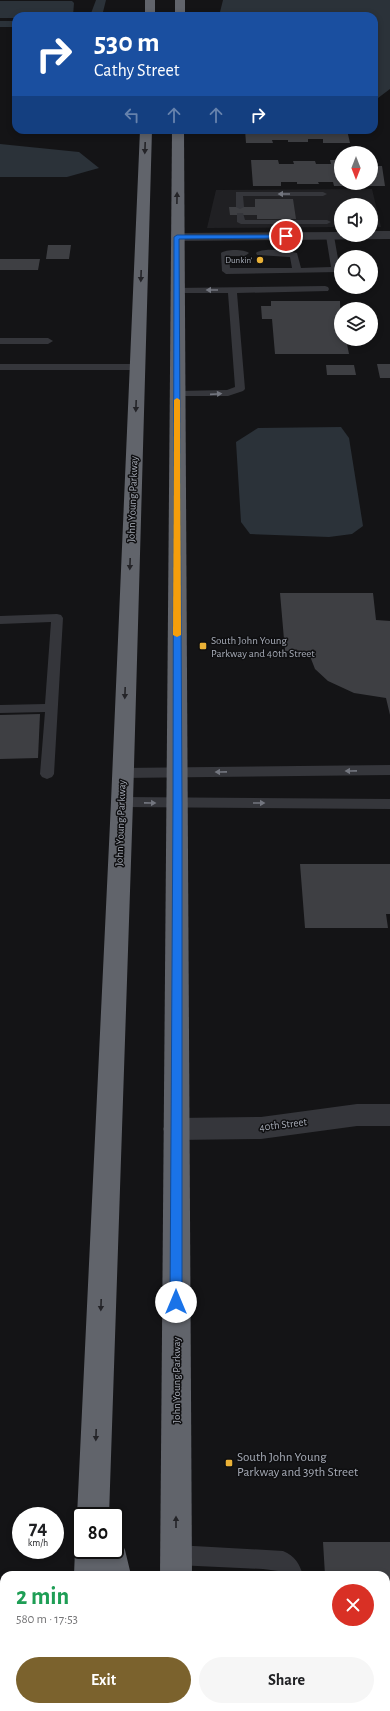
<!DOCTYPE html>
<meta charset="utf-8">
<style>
:root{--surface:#fff;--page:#f6f6f6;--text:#202124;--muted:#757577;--accent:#7b622d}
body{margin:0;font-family:"Alegreya Sans",sans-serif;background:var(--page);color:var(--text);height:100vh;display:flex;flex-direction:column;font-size:15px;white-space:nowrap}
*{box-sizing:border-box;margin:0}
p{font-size:13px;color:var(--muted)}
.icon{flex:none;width:22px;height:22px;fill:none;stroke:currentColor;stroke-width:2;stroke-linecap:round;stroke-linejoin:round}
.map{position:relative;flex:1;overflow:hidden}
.details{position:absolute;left:0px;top:1571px;width:390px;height:140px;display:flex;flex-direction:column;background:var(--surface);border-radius:12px 12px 0 0;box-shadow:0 2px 6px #0003}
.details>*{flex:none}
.guide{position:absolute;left:12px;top:12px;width:366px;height:122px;border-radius:12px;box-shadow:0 2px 6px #0003;background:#1a4fa0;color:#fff;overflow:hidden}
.needle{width:26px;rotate:180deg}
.fabs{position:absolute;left:334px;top:146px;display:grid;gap:8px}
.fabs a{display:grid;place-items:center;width:44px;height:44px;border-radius:50%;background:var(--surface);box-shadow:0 2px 6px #0003;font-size:20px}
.speed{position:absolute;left:12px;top:1507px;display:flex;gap:8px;font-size:20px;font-weight:700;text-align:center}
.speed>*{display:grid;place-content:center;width:52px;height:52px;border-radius:50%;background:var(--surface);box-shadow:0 2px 6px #0003;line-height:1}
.speed small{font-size:10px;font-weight:400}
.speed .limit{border:2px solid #111;border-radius:6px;background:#fff;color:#111}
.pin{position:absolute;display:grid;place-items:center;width:34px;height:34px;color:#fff;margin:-17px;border:2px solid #fff;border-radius:50%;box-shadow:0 1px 4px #0007}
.me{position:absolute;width:44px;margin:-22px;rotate:0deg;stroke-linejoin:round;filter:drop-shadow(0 0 3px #0008)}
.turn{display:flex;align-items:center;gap:14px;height:84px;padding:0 16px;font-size:18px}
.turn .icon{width:52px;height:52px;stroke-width:2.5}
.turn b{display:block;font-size:28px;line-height:34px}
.lanes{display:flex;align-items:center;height:38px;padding:0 16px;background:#0003;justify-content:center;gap:20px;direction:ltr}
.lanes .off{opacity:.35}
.round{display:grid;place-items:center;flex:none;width:42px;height:42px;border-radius:21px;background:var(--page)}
.head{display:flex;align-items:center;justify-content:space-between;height:68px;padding:0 16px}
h1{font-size:24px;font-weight:700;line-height:30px;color:#1e9e55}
.button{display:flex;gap:8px;margin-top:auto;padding:8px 16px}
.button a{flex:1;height:46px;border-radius:24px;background:var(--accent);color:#fff;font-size:16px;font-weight:700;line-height:46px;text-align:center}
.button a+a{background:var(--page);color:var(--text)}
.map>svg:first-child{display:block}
.built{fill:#202023}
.water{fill:#2b3239}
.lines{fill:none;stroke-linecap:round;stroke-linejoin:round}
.canal{fill:#2b3239;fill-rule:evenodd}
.building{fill:#3e3f43}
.lane{fill:#35363b;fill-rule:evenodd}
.street{fill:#35363b;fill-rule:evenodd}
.highway{fill:#61646b;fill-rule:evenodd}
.oneway{fill:#242428}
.oneway2{fill:#73767f}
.route{fill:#1a73e8;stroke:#114b97}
.slow{fill:#f59e0b}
.poi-dot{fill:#ebb237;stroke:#0f0f11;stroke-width:1.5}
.labels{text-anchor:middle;stroke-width:3;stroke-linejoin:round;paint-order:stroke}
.far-poi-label{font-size:9px;fill:#a6abb6;stroke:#0f0f11;text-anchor:end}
.street-label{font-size:11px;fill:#a6abb6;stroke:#0f0f11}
.poi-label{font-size:11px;fill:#a6abb6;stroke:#0f0f11;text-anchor:start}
.near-poi-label{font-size:13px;fill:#a6abb6;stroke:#0f0f11;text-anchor:start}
</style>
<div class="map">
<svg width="390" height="1711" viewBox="0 0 390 1711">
<rect width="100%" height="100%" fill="#141416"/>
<polygon class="built" points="372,189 381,227 371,227 371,205 341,205 341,227 207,228 216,190"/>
<g class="water">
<polygon points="223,0 390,0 390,89 374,101 374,16 219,16"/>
<polygon points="0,1 72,1 74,3 73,16 16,16 16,18 0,18"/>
<polygon points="0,144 79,152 99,168 67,177 0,177"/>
<polygon points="341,427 349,438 363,526 352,534 329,537 250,534 241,522 236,442 258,428"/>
</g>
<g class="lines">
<g class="canal">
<polygon points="96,0 106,0 102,16 90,16"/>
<rect x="0" y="21" width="16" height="6"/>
</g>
</g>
<g class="building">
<polygon points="245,130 347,130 350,143 323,143 323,139 308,139 308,142 288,142 288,140 272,140 273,143 246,143"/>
<polygon points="251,160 278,160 279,164 294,164 293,161 315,161 316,164 331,164 330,160 341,160 341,183 362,183 362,186 334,186 333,182 318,182 319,184 297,184 297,182 281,182 281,186 253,186"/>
<polygon points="371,166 382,166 385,186 366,186 366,183 371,183"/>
<polygon points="255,199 293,199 296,219 257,219 257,215 230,215 229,207 255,207"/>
<polygon points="48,245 71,245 69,259 46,259"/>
<polygon points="0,259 40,259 38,270 0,270"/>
<polygon points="271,301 340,301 341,339 346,339 349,354 275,354 272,319 262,319 261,306 271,306"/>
<polygon points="377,364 390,364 390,378 380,378"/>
<polygon points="326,365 354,365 356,375 327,375"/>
<polygon points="280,593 373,593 376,620 390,621 390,715 386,698 354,693 328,681 315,669 308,651 285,651"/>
<polygon points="40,714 38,758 0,759 0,715"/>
<polygon points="300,864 390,864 390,914 386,914 388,928 305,928"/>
<polygon points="323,1542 390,1542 390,1632 386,1632 386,1575 325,1575"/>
</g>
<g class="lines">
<g class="lane">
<polygon points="236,192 323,192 327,194 323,196 243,196 244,207 240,209 236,207"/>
<polygon points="237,213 243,213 245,220 327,220 331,222 327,224 241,224 237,222"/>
<path d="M327,234H330L334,236L340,270L339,272L226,274L222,271L221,253C226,249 244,249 249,253L245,256H229L230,268H292L290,257L257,255L256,253C263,247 288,251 297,253L301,268L331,267L326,236Z"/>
<polygon points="325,286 328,287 329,289 328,291 237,293 245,389 243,391 228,396 174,396 172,394 177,391 227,390 235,387 228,293 177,293 174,292 173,290 174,288"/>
<polygon points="0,338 48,338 53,341 48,344 0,344"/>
<polygon points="0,364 137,364 142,367 137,370 0,370"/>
<polygon points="57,614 61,615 63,618 54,774 52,777 47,779 42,777 40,774 45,712 0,713 0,705 45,704 51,622 0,624 0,616"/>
<polygon points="390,765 390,775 122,778 117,776 115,773 117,770 122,768"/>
<polygon points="122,797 390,799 390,809 122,807 117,805 115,802 117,799"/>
<path d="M176,1545L283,1551C295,1556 299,1563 303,1575H282L278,1571L263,1569L176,1565L169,1562L166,1555L169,1548Z"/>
<rect x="291" y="1707" width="22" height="4"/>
</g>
<g class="street">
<polygon points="371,231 390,231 390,239 177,241 172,240 171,237 172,234 177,233 341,232 341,235 371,235"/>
<polygon points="357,1104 390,1104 390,1126 357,1126 261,1139 176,1140 167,1137 163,1129 167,1121 176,1118 261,1117"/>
</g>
<g class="highway">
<rect x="145" y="0" width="10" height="16"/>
<rect x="175" y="0" width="10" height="16"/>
<polygon points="140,130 152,130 133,802 109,1516 81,1516 81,1525 77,1516 111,802"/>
<polygon points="172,130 184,130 192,1575 160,1575"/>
<polygon points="115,1536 120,1539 125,1550 131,1575 74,1575 75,1550 80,1539 81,1538 81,1550 115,1550"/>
<rect x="68" y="1707" width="34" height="4"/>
<polygon points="138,1707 193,1707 193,1711 139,1711"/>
</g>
</g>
<defs><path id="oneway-solid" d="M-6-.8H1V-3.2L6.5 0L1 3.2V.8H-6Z"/></defs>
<g class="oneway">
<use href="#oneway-solid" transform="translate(145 148) rotate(92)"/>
<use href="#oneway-solid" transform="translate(177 198) rotate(-89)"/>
<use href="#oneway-solid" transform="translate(141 276) rotate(92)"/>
<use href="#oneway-solid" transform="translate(136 406) rotate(92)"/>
<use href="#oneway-solid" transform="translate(130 564) rotate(92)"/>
<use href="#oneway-solid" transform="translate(125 693) rotate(92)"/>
<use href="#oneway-solid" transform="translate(101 1305) rotate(92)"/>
<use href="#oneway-solid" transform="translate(96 1435) rotate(92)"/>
<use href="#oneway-solid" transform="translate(176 1522) rotate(-90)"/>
</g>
<g class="oneway2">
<use href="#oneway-solid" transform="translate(284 194) rotate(180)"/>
<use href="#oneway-solid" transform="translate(212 290) rotate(180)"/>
<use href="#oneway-solid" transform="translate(216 394) rotate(-4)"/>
<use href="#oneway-solid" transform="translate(351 771) rotate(179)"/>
<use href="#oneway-solid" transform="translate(221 772) rotate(179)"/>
<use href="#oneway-solid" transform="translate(150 803) rotate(1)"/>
<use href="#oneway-solid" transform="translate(259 803)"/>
</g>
<polygon class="route" points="177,235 286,235 289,236 286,238 179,239 182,803 182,1302 180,1306 176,1308 172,1306 170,1302 173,803 174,237"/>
<polygon class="slow" points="177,398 180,400 181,635 177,637 173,635 174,400"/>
<g class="poi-dot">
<circle cx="260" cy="260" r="4"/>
<rect x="199" y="642" width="8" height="8" rx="2"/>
<rect x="225" y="1459" width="8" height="8" rx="2"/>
</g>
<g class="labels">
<g class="far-poi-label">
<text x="252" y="263">Dunkin'</text>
</g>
<g class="street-label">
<text transform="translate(132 499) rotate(-88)" y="4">John Young Parkway</text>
<text transform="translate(120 823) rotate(-88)" y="4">John Young Parkway</text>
<text transform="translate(283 1124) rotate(-7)" y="4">40th Street</text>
<text transform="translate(176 1380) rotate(-90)" y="4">John Young Parkway</text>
</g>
<g class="poi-label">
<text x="211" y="644">South John Young<tspan x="211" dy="13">Parkway and 40th Street</tspan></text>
</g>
<g class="near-poi-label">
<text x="237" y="1461">South John Young<tspan x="237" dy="15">Parkway and 39th Street</tspan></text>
</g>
</g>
</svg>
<div class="fabs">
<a><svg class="needle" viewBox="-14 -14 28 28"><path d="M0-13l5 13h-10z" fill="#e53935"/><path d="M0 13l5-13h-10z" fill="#757577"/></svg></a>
<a><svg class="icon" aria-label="sound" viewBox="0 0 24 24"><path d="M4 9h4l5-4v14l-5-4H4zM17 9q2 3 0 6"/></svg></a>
<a><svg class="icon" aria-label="search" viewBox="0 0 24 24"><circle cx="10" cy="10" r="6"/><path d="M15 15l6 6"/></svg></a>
<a><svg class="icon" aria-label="layers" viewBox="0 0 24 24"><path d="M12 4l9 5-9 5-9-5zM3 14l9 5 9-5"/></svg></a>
</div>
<div class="speed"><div>74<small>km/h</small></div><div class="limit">80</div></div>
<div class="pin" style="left:286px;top:236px;background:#d93025"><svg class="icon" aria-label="arrive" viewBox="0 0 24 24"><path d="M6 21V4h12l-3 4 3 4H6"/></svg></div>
<svg class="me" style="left:176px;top:1302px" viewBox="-20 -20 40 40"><circle r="19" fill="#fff"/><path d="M0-13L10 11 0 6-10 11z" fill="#1a73e8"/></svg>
<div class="guide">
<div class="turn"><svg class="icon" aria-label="right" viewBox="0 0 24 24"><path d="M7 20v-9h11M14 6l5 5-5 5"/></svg><div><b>530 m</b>Cathy Street</div></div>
<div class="lanes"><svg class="icon off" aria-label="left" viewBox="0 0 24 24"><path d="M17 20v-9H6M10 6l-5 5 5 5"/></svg><svg class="icon off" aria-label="ahead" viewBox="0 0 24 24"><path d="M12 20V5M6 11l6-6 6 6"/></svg><svg class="icon off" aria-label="ahead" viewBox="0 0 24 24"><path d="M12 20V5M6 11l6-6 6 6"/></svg><svg class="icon" aria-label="right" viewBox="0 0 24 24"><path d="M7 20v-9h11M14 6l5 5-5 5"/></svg></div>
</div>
<section class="details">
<div class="head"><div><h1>2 min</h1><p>580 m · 17:53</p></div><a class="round" style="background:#d93025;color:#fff"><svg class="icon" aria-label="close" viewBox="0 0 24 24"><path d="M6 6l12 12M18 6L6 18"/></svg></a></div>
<div class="button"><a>Exit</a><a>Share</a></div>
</section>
</div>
